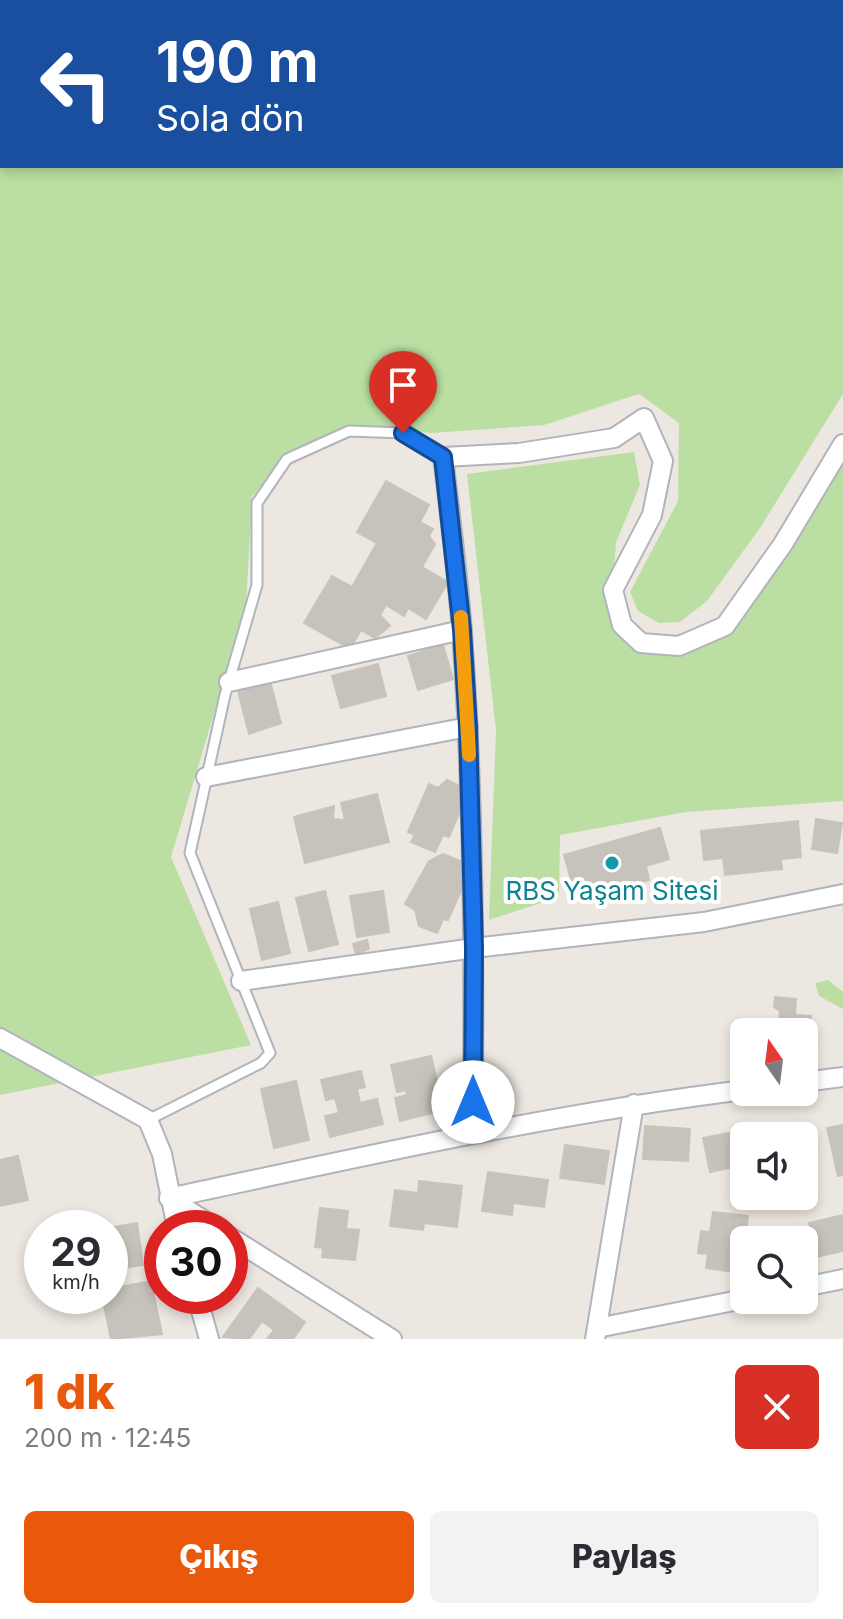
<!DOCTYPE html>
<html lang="tr">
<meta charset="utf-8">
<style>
:root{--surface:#fff;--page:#f2f2f3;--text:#2b2b33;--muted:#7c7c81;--accent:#ea580c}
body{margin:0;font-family:Inter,sans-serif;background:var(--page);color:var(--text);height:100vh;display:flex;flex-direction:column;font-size:30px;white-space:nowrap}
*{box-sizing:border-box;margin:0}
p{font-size:26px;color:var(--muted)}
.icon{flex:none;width:44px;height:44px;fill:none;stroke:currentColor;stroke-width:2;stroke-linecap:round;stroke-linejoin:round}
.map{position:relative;height:1339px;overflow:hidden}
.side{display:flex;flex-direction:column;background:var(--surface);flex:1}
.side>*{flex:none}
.hud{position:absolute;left:0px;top:0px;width:844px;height:168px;box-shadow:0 4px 12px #0003;background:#1a4fa0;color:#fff;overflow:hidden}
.needle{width:52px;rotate:346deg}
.buttons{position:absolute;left:730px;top:1018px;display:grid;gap:16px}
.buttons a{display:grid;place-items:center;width:88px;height:88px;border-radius:12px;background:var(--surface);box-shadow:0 4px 12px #0003;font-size:40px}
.speed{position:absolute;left:24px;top:1210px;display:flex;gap:16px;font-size:40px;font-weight:700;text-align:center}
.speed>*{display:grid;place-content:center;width:104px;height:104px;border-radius:50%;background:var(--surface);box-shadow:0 4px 12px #0003;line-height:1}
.speed small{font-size:20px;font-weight:400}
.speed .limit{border:12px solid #d22;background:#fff;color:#111}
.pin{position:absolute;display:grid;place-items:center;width:68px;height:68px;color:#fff;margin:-82px -34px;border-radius:50% 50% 50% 0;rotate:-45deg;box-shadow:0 0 8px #0007}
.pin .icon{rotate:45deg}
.me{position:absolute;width:88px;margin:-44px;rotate:0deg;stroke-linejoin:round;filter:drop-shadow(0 0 6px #0008)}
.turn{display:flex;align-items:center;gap:28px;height:168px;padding:0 24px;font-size:36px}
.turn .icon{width:104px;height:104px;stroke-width:2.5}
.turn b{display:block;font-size:56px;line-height:68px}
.round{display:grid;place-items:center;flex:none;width:84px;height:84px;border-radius:12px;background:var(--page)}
.head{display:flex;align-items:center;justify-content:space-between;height:136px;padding:0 24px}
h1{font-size:48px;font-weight:800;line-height:60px;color:var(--accent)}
.cta{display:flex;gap:16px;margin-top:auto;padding:16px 24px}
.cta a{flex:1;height:92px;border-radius:12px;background:var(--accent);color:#fff;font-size:32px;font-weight:800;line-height:92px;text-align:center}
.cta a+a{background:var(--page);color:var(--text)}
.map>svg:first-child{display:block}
.green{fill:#bbdfa2;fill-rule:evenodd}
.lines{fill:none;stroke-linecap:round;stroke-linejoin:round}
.stream{stroke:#7cd2e7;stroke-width:7}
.building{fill:#c6c2bc;stroke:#c9c3ba;stroke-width:2}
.lane-casing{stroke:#b1b4bc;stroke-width:13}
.street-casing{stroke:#b1b4bc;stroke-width:22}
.lane{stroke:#fff;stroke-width:9}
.street{stroke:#fff;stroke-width:18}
.route-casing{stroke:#114b97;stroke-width:20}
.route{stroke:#1a73e8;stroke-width:14}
.slow{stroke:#f59e0b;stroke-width:14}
.culture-dot{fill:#0f9aa8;stroke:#fff;stroke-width:3}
.labels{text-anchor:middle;stroke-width:8;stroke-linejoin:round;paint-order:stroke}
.culture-label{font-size:26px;fill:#0d838f;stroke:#fff}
</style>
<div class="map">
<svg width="843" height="1339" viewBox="0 0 843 1339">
<rect width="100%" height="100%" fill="#ede7e1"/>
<g class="green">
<path d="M0,0H843V394L760,528L707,601L680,622L659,623L638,611L630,592L678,501L679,423L639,394L544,425L432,433L348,426L285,454L252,497L246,607L171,857L251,1045L0,1095ZM2,2H842V166H2Z"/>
<polygon points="843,444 843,801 686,812 560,835 559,897 489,920 496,730 467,474 634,452 640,485 616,542 613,590 640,643 678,646 725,626"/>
<polygon points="828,980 843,992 843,1009 819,996 815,983"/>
</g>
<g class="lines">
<g class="stream">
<polyline points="194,2 198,0"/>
<polyline points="0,98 2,97"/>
</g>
</g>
<g class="building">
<polygon points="386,481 429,505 420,522 433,529 429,536 435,544 422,567 448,582 426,619 408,608 404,616 386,605 380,615 390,626 375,638 361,630 350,649 304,623 332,576 352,587 377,543 357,532"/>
<polygon points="443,645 453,679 418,690 408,656"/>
<polygon points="378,664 386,696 341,708 332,676"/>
<polygon points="270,681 281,723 249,734 237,687"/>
<polygon points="447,780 469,790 449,837 443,835 435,852 411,842 415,835 408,832 429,784 438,788"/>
<polygon points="377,794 389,842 305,863 294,817 334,806 333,819 345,820 341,803"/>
<polygon points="816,819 842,823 837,853 812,849"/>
<polygon points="798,821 801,857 781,859 782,869 725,875 723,858 704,860 701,831"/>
<polygon points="660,828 669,859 646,866 649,880 596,895 592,881 573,887 564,855"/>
<polygon points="443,854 465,863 466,879 448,920 443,919 437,933 419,926 415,910 405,904 429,861"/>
<polygon points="325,891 338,944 309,951 296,898"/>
<polygon points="383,891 389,932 357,937 350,896"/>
<polygon points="278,902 290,953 262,960 250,909"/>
<polygon points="367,940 369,949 356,954 353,944"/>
<polygon points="775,997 796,999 795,1015 811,1016 809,1034 778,1031 780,1011 774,1007"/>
<polygon points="431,1056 444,1110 400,1121 395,1098 407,1095 406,1090 397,1092 391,1065"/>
<polygon points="361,1071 365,1087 357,1089 360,1103 377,1099 383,1124 330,1137 325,1116 339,1113 335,1098 326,1100 321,1080"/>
<polygon points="296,1081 309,1140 274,1148 261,1089"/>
<polygon points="768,1125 770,1136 744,1136 744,1165 710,1172 703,1138"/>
<polygon points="843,1125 843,1175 838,1176 827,1128"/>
<polygon points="645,1126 690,1129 688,1161 643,1159"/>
<polygon points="565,1145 609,1151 604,1184 560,1178"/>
<polygon points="18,1156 28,1200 0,1206 0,1160"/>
<polygon points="488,1172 548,1180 544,1207 513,1203 512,1215 482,1211"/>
<polygon points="419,1181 462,1186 457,1227 424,1223 423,1230 390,1226 395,1190 418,1193"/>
<polygon points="320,1208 348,1211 346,1229 359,1230 355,1260 322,1257 323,1248 315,1247"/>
<polygon points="713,1212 748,1216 741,1273 706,1268 708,1254 698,1253 701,1231 710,1232"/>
<polygon points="843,1215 843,1251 816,1257 809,1223"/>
<polygon points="137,1223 143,1265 110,1270 108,1228"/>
<polygon points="151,1281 162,1334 111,1339 102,1296 110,1296 110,1289"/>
<polygon points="258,1288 305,1322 293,1339 267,1339 274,1330 262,1321 249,1339 223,1337"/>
</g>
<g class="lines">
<g class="lane-casing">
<polyline id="lane" points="148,1120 261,1063 270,1053 190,853 225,695 257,585 257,503 287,459 349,431 403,433 443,457"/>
</g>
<g class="street-casing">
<g id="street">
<polyline points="229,682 462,630"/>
<polyline points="206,777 468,727"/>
<polyline points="241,981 474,948 704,922 843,894"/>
<polyline points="0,1038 148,1120 162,1154 177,1228"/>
<polyline points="804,1082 843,1077"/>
<path d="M473,1133C474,967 474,800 462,633C458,575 450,516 443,457L519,453L614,438L644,418L663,461L652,515L613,590L622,625L641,643L679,646L725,626L783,544L843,444"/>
<path d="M169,1198C360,1157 550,1114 744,1090"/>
<polyline points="169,1198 216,1228"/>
<polyline points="230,1237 392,1339"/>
<polyline points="804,1287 843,1279"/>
<polyline points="197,1296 209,1339"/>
<polyline points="597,1328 744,1299"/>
<polyline points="595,1339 634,1104"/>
</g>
</g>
<use href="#lane" class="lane"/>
<use href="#street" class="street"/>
</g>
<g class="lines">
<g class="route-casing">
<polyline id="route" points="403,433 443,457 462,630 468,727 474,948 473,1102"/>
</g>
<use href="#route" class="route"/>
<polyline class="slow" points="461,617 469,755"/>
</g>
<circle class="culture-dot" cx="612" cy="863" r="8"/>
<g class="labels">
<g class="culture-label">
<text x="612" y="900">RBS Yaşam Sitesi</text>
</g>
</g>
</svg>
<div class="buttons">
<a><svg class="needle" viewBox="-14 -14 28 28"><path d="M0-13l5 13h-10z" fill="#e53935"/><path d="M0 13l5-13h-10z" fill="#7c7c81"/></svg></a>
<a><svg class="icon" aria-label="sound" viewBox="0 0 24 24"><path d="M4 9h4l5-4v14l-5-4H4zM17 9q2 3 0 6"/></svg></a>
<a><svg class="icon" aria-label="search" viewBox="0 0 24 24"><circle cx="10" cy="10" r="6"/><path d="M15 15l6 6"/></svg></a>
</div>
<div class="speed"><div>29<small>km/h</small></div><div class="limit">30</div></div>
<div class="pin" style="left:403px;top:433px;background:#d93025"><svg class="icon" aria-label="arrive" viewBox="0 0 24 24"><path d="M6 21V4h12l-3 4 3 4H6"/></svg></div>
<svg class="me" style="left:473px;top:1102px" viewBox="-20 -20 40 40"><circle r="19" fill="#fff"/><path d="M0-13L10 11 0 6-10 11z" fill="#1a73e8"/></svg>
<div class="hud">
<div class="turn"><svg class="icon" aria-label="left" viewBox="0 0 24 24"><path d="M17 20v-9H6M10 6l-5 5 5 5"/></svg><div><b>190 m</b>Sola dön</div></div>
</div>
</div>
<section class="side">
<div class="head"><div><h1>1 dk</h1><p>200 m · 12:45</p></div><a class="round" style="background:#d93025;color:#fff"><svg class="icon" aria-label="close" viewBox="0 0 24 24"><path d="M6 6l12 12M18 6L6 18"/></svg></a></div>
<div class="cta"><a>Çıkış</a><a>Paylaş</a></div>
</section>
